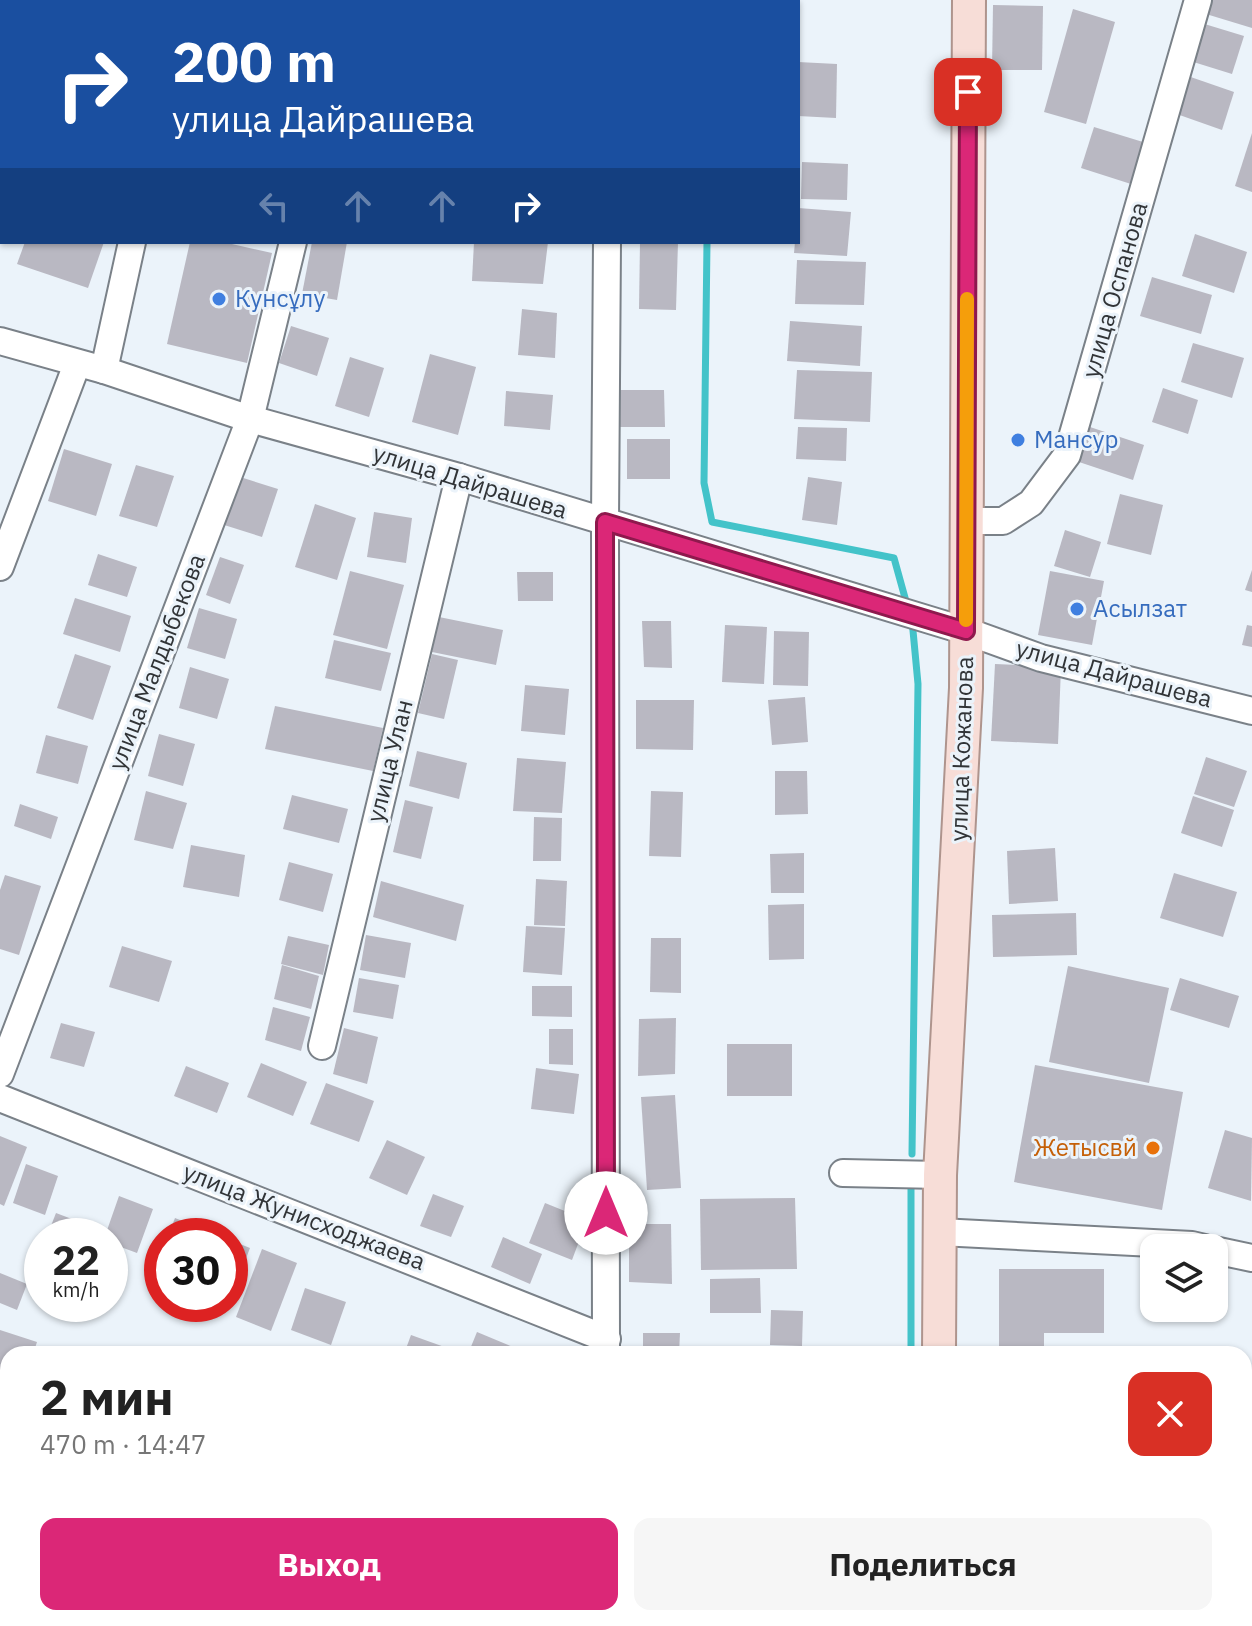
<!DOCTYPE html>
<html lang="ru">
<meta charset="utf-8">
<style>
:root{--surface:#fff;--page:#f6f6f6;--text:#222;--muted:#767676;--accent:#db2777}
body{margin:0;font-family:"IBM Plex Sans",sans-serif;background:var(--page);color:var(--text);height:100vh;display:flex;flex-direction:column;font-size:30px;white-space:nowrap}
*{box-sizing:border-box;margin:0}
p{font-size:26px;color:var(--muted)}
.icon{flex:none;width:44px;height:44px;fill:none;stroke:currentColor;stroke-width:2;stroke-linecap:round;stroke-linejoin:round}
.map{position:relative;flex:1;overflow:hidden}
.side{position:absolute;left:0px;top:1346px;width:1252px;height:280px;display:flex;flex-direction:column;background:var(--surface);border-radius:24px 24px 0 0;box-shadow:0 2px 6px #0004}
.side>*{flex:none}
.hud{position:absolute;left:0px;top:0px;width:800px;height:244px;box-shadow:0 2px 6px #0004;background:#1a4fa0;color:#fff;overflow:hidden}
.tools{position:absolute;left:1140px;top:1234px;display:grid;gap:16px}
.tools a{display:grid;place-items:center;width:88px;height:88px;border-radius:16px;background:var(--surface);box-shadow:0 2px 6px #0004;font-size:40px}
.speed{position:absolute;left:24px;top:1218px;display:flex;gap:16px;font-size:40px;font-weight:700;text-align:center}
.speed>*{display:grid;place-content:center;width:104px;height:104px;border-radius:50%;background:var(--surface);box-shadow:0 2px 6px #0004;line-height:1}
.speed small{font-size:20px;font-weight:400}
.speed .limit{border:12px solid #d22;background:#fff;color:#111}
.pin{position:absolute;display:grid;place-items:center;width:68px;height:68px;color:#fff;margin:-34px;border-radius:16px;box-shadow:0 4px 12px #0006}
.me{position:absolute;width:88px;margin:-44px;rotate:0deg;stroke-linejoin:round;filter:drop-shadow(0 0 6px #0008)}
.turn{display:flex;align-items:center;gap:28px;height:168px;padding:0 40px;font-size:36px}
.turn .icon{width:104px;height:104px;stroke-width:2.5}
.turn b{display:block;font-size:56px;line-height:68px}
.lanes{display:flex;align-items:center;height:76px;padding:0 40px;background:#0003;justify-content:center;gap:40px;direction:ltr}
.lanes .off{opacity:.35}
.round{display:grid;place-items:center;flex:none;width:84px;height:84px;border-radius:16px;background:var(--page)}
.summary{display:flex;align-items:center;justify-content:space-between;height:136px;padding:0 40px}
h1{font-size:48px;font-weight:700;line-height:60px}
.primary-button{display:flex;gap:16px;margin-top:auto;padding:16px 40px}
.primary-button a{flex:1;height:92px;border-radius:16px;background:var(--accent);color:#fff;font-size:32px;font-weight:700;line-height:92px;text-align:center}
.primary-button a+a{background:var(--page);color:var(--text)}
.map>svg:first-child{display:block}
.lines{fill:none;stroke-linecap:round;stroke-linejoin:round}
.stream{stroke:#43c3c9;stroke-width:7}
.building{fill:#b9b8c2}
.minor-casing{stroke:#7a8188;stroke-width:30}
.major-casing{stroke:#ae948d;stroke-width:36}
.minor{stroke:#fff;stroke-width:26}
.major{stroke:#f7ddd7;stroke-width:32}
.route-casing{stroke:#8e194d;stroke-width:20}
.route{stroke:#db2777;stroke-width:14}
.slow{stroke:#f59e0b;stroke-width:14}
.shop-dot{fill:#3f7fe0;stroke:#ebf3fa;stroke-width:3}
.food-dot{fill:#e8710a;stroke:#ebf3fa;stroke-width:3}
.labels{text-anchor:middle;stroke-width:6;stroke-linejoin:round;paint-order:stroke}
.street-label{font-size:24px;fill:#313437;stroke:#ebf3fa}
.shop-label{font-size:24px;fill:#366cbe;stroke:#ebf3fa;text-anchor:start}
.food-label{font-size:24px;fill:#c56008;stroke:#ebf3fa;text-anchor:end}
</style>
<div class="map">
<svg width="1252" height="1626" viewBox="0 0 1252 1626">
<rect width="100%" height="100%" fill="#ebf3fa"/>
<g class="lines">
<g class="stream">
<polyline points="710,2 710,0"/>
<polyline points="707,242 704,483 712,522 894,558 907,605"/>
<polyline points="912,1154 918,684 912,620"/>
<polyline points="911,1354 911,1181"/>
<polyline points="904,1626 904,1618"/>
</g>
</g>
<g class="building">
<polygon points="1211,0 1252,0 1252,28 1206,14"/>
<polygon points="993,5 1043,6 1042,70 992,70"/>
<polygon points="1073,9 1115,22 1086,124 1044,112"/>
<polygon points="1198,22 1244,36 1232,74 1187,60"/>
<polygon points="798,62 837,64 836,118 798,116"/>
<polygon points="1182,74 1234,92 1222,130 1171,112"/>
<polygon points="1094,127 1143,142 1131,184 1081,168"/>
<polygon points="1252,133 1252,192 1235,186"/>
<polygon points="802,162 848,164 847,200 801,199"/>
<polygon points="798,208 851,212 847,256 794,253 795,242 798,242"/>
<polygon points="1195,234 1247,252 1234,293 1182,276"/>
<polygon points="25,242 104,242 88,288 17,264"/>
<polygon points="190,242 223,242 272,253 247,363 167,344"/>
<polygon points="312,242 347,242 337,300 302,294"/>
<polygon points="474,242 548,242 543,284 472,281"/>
<polygon points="640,242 678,242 676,310 639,309"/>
<polygon points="797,260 866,262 864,305 795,304"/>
<polygon points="1152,277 1212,295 1201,334 1140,316"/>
<polygon points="522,309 557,313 555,358 518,355"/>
<polygon points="790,321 862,326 860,366 787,361"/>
<polygon points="291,326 329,338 317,376 279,363"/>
<polygon points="1193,343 1244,358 1232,398 1181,382"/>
<polygon points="430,354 476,367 458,435 412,422"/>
<polygon points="350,357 384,368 369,417 335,406"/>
<polygon points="797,370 872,372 870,422 794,419"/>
<polygon points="1163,388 1198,400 1188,434 1152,422"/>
<polygon points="612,390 664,390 665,427 612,427"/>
<polygon points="506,391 553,395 550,430 504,426"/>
<polygon points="798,427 847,428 846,461 796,459"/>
<polygon points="1090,427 1144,445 1133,480 1079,462"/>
<rect x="627" y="439" width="43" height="40"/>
<polygon points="64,449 112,464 96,516 48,501"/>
<polygon points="136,465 174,476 157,527 119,516"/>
<polygon points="237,476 278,489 262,537 221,524"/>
<polygon points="808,477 842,482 837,525 802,520"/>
<polygon points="1120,494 1163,505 1151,555 1107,544"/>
<polygon points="315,504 356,518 337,580 295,567"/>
<polygon points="374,512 412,518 406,563 367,557"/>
<polygon points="1065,530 1101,542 1090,577 1054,566"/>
<polygon points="98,554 137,567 127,597 88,585"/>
<polygon points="220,557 244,565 230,604 206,595"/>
<polygon points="1252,570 1252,592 1245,590"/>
<polygon points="350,571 404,585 387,649 333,635"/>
<polygon points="1050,571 1104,581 1092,645 1038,635"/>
<polygon points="517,572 553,572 553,601 518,601"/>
<polygon points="75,598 131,616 120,652 63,634"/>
<polygon points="199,608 237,619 225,659 187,648"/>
<polygon points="439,617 503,630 496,665 432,652"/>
<polygon points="642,621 671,621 672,668 644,667"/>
<polygon points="725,625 767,627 764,684 722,682"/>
<polygon points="1247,625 1252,626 1252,647 1242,645"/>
<polygon points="774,631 809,632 808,686 773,685"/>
<polygon points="334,640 391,653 381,691 325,678"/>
<polygon points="75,654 111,666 93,720 57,708"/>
<polygon points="432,654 458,660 444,719 418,713"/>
<polygon points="995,664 1061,667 1058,744 991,741"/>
<polygon points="190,667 229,679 217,719 179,708"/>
<polygon points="525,685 569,689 565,735 521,731"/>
<polygon points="805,697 808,742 772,745 768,700"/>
<polygon points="636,700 694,700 693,750 636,749"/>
<polygon points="275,706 383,728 373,771 265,749"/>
<polygon points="159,734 195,744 183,786 148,776"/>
<polygon points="46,735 88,746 78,784 36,773"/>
<polygon points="417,751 467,763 459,799 409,786"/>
<polygon points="1206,757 1247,771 1234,807 1194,794"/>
<polygon points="517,758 566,762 562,813 513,811"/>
<polygon points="775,771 807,771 808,814 775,815"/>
<polygon points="146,791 187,803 173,849 134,840"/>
<polygon points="651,791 683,792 681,857 649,856"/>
<polygon points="292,795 348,809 339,843 283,829"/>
<polygon points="1193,796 1234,810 1222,847 1181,833"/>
<polygon points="405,800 433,807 421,859 393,852"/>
<polygon points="20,804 58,817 51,839 14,826"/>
<polygon points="534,817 562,818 561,861 533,861"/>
<polygon points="191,845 245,855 239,897 183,887"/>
<polygon points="1055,848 1058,901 1009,904 1007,851"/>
<polygon points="804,853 804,893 771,893 770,854"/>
<polygon points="289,862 333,874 323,912 279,900"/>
<polygon points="1174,873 1237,892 1223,937 1160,918"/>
<polygon points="5,875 41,886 19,955 0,949 0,890"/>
<polygon points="536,879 567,881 565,926 534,925"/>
<polygon points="381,881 464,905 456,941 373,917"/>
<polygon points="804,904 804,959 769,960 768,905"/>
<polygon points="1076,913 1077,955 993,957 992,915"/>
<polygon points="526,926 565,928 562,975 523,972"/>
<polygon points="366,935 411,943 405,978 360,970"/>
<polygon points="288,936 329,945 323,975 281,964"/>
<polygon points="651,938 681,938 681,993 650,992"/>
<polygon points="122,946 172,961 159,1002 109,987"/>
<polygon points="282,965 319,976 311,1009 274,999"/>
<polygon points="1068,966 1169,988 1149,1083 1049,1062"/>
<polygon points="359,978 399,985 393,1019 353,1012"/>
<polygon points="1180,978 1239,996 1229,1028 1170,1010"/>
<polygon points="532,986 572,986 572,1017 532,1016"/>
<polygon points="273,1007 310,1017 301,1051 265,1040"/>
<polygon points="676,1018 675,1074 638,1076 639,1019"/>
<polygon points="61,1023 95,1032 84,1067 50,1058"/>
<polygon points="344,1028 378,1037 367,1084 333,1074"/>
<polygon points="549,1029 573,1029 573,1065 549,1064"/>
<rect x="727" y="1044" width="65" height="52"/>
<polygon points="261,1063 307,1082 293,1116 247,1097"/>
<polygon points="1035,1065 1183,1092 1162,1210 1014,1182"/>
<polygon points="186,1066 229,1083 217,1113 174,1096"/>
<polygon points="536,1068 579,1074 574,1114 531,1109"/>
<polygon points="326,1083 374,1101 359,1142 310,1124"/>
<polygon points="675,1095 681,1188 647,1190 641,1097"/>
<polygon points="1225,1130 1252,1138 1251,1201 1208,1188"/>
<polygon points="0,1136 27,1147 4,1206 0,1204"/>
<polygon points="387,1140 425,1157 407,1195 369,1178"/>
<polygon points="26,1164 58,1176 45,1215 13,1203"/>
<polygon points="433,1194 464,1206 451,1237 420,1226"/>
<polygon points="119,1196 153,1209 137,1253 110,1243 110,1236 105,1236"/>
<polygon points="795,1198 797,1269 701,1270 700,1199"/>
<polygon points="545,1203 587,1220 572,1260 529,1243"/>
<polygon points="56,1213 98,1229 96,1236 47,1236"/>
<polygon points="175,1218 219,1236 168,1236"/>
<polygon points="629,1224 671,1224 672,1284 629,1282"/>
<polygon points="503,1237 542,1254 530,1284 491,1267"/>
<polygon points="230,1240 250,1248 235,1287 230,1286"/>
<polygon points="262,1249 297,1263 271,1331 236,1317"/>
<polygon points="999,1269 1104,1269 1104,1333 1044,1333 1044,1354 999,1354"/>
<polygon points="0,1273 27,1284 17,1310 0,1303"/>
<polygon points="760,1278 761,1313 710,1313 710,1279"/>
<polygon points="305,1288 346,1302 331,1345 291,1330"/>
<polygon points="771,1310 803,1311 802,1346 770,1345"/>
<polygon points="0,1330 37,1342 33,1354 8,1354 8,1396 0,1394"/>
<polygon points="477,1332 513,1347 510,1354 468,1354"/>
<polygon points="643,1333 680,1333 679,1354 643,1354"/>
<polygon points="411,1335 450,1349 448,1354 404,1354"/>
<polygon points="8,1433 8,1454 1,1451"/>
<polygon points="7,1568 8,1568 8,1600 1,1598"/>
<polygon points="1244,1600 1252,1602 1252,1626 1227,1626 1229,1618 1244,1618"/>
<polygon points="458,1618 504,1618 502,1626"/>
<rect x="634" y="1618" width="45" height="8"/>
<rect x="756" y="1623" width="25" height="3"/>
</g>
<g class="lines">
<g class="minor-casing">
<g id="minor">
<polyline points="185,2 186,0"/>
<polyline points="351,2 352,0"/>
<polyline points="609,2 609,0"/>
<polyline points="0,341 104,370 250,419 459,477 966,631 1041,658 1252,711"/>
<polyline points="104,370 132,242"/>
<polyline points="967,521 1003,521 1031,503 1067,455 1198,0"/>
<polyline points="0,567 77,364"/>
<polyline points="322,1046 459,477"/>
<polyline points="0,1074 250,419 293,242"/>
<polyline points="0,1098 607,1339"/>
<polyline points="843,1173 940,1175"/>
<polyline points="940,1232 1192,1245 1205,1248"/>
<polyline points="1214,1250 1252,1258"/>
<polyline points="606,1354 605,522 607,242"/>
<polyline points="0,1509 8,1512"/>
<polyline points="298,1618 321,1626"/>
<polyline points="1110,1618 1111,1626"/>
<polyline points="602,1626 602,1618"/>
</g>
</g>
<g class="major-casing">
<g id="major">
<polyline points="939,1354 940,1175 966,688 969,0"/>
<polyline points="938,1618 938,1626"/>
</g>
</g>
<use href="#minor" class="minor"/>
<use href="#major" class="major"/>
</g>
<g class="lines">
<g class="route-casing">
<polyline id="route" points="606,1213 605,522 966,631 968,92"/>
</g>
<use href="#route" class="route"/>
<polyline class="slow" points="966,620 967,299"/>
</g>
<g class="shop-dot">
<circle cx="219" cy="299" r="8"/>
<circle cx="1018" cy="440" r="8"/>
<circle cx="1077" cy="609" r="8"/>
</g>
<circle class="food-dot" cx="1153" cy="1148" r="8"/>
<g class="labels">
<g class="street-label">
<text transform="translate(1115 290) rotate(-74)" y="8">улица Оспанова</text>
<text transform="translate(470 482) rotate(17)" y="8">улица Дайрашева</text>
<text transform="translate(157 662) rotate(-69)" y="8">улица Малдыбекова</text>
<text transform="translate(1114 674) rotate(15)" y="8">улица Дайрашева</text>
<text transform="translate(962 749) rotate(-88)" y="8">улица Кожанова</text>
<text transform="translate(390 761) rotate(-76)" y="8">улица Улан</text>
<text transform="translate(304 1217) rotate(21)" y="8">улица Жунисходжаева</text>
</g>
<g class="shop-label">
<text x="235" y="307">Кунсұлу</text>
<text x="1034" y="448">Мансур</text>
<text x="1093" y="617">Асылзат</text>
</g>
<g class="food-label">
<text x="1137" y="1156">Жетысвй</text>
</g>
</g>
</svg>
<div class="tools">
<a><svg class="icon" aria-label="layers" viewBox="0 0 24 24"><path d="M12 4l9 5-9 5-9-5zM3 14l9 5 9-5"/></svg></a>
</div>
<div class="speed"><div>22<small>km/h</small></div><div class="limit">30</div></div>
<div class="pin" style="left:968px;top:92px;background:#d93025"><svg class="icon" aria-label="arrive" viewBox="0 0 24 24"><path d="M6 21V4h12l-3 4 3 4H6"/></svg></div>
<svg class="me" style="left:606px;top:1213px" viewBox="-20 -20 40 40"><circle r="19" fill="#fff"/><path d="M0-13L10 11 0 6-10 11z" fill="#db2777"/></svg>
<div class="hud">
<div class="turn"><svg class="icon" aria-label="right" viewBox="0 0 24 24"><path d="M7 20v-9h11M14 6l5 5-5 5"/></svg><div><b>200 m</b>улица Дайрашева</div></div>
<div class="lanes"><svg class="icon off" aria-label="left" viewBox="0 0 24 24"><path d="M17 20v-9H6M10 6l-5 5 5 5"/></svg><svg class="icon off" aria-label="ahead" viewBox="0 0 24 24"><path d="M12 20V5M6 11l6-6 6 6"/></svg><svg class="icon off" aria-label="ahead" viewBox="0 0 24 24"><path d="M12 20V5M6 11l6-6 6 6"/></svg><svg class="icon" aria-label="right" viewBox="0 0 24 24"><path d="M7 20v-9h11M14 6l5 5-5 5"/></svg></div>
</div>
<section class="side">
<div class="summary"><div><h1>2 мин</h1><p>470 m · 14:47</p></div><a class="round" style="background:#d93025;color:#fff"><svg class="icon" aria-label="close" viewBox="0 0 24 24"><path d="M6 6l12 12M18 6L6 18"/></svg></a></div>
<div class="primary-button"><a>Выход</a><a>Поделиться</a></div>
</section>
</div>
